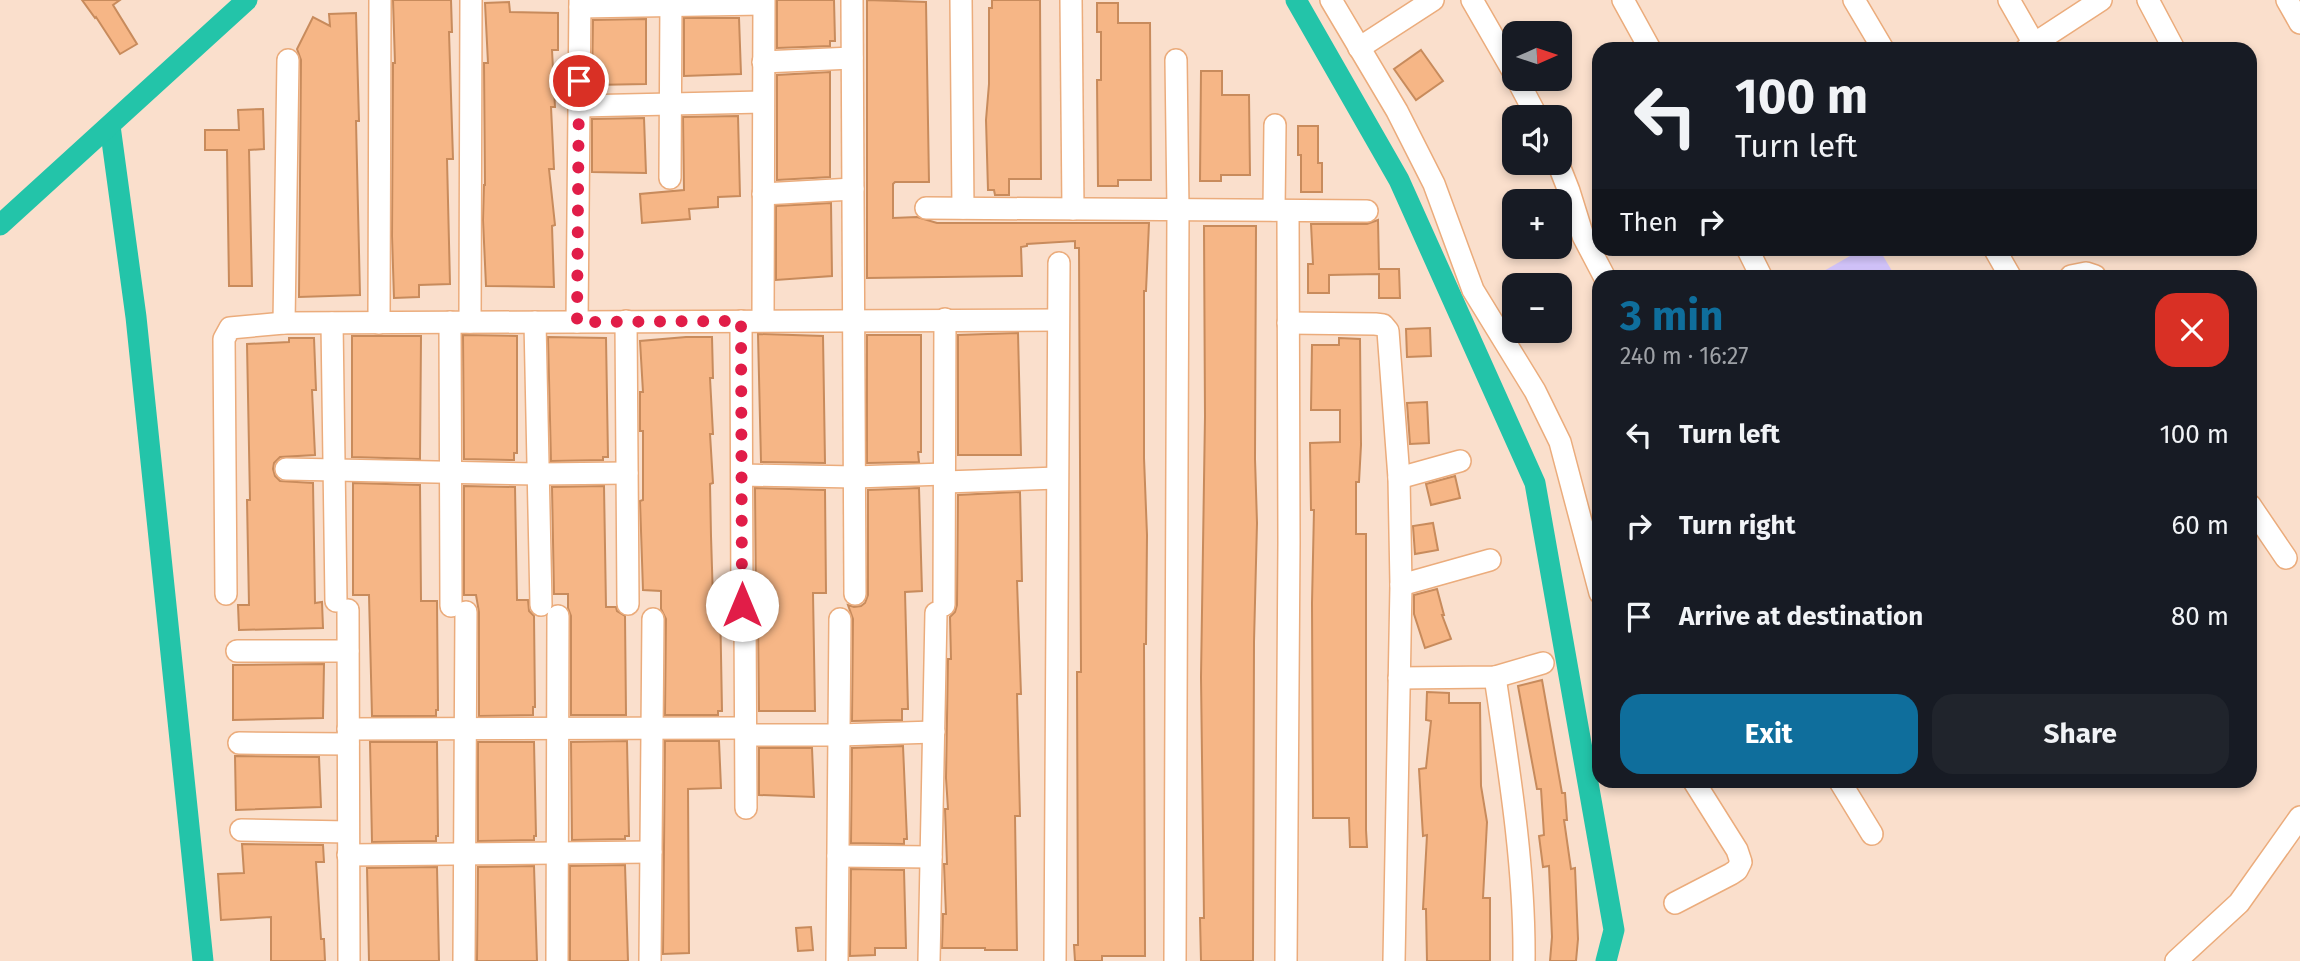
<!DOCTYPE html>
<meta charset="utf-8">
<style>
:root{--surface:#171b24;--page:#20242c;--text:#f1f3f6;--muted:#9ea1a6;--accent:#0f6e9c}
body{margin:0;font-family:"Fira Sans",sans-serif;background:var(--page);color:var(--text);height:100vh;display:flex;flex-direction:column;font-size:26px;white-space:nowrap}
*{box-sizing:border-box;margin:0}
p{font-size:23px;color:var(--muted)}
.icon{flex:none;width:38px;height:38px;fill:none;stroke:currentColor;stroke-width:2;stroke-linecap:round;stroke-linejoin:round}
.map{position:relative;flex:1;overflow:hidden}
.drawer{position:absolute;left:1592px;top:270px;width:665px;height:518px;display:flex;flex-direction:column;background:var(--surface);border-radius:21px;box-shadow:0 4px 10px #0003}
.drawer>*{flex:none}
.top-card{position:absolute;left:1592px;top:42px;width:665px;height:214px;border-radius:21px;box-shadow:0 4px 10px #0003;background:#171b24;color:var(--text);overflow:hidden}
.needle{width:46px;rotate:87deg}
.buttons{position:absolute;left:1502px;top:21px;display:grid;gap:14px}
.buttons a{display:grid;place-items:center;width:70px;height:70px;border-radius:14px;background:var(--surface);box-shadow:0 4px 10px #0003;font-size:35px}
.pin{position:absolute;display:grid;place-items:center;width:60px;height:60px;color:#fff;margin:-30px;border:4px solid #fff;border-radius:50%;box-shadow:0 2px 7px #0007}
.me{position:absolute;width:77px;margin:-38px;rotate:0deg;stroke-linejoin:round;filter:drop-shadow(0 0 5px #0008)}
.turn{display:flex;align-items:center;gap:24px;height:147px;padding:0 28px;font-size:32px}
.turn .icon{width:91px;height:91px;stroke-width:2.5}
.turn b{display:block;font-size:49px;line-height:60px}
.then{display:flex;align-items:center;height:66px;padding:0 28px;background:#0003;gap:14px;font-size:26px}
.round{display:grid;place-items:center;flex:none;width:74px;height:74px;border-radius:21px;background:var(--page)}
.head{display:flex;align-items:center;justify-content:space-between;height:119px;padding:0 28px}
h1{font-size:42px;font-weight:700;line-height:52px;color:var(--accent)}
.action{display:flex;gap:14px;margin-top:auto;padding:14px 28px}
.action a{flex:1;height:80px;border-radius:21px;background:var(--accent);color:#fff;font-size:28px;font-weight:700;line-height:80px;text-align:center}
.action a+a{background:var(--page);color:var(--text)}
ul{padding:0;list-style:none}
li{display:flex;align-items:center;gap:21px;height:91px;padding:0 28px}
li div{flex:1}
li b{display:block;font-size:26px}
li em{font-style:normal}
.map>svg:first-child{display:block}
.green{fill:#d5c6fd}
.lines{fill:none;stroke-linecap:round;stroke-linejoin:round}
.canal{stroke:#23c4a9;stroke-width:21}
.building{fill:#f6b686;stroke:#c88b5c;stroke-width:2}
.minor-casing{stroke:#ebac7c;stroke-width:24}
.minor{stroke:#fff;stroke-width:21}
.route{stroke:#e11d48;stroke-width:12;stroke-dasharray:0 21.6}
</style>
<div class="map">
<svg width="2300" height="961" viewBox="0 0 2300 961">
<rect width="100%" height="100%" fill="#fadfcc"/>
<polygon class="green" points="1864,248 1879,249 1895,276 1815,276"/>
<g class="lines">
<g class="canal">
<polyline points="1296,0 1399,180 1535,483 1614,930 1606,961"/>
<polyline points="110,126 136,317 203,961"/>
<polyline points="0,225 247,0"/>
</g>
</g>
<g class="building">
<polygon points="82,0 120,0 113,5 137,44 120,54 96,17 95,18"/>
<polygon points="393,0 451,0 452,32 449,32 453,159 447,159 450,284 419,285 419,297 394,298 392,236 393,63 395,63"/>
<polygon points="777,0 834,0 835,41 830,41 830,46 777,48"/>
<polygon points="867,0 926,2 929,182 895,182 893,184 893,218 917,217 937,223 1149,223 1146,291 1144,291 1144,458 1147,535 1146,644 1144,644 1145,956 1102,956 1102,961 1075,961 1074,945 1078,945 1077,672 1081,672 1079,248 1075,248 1075,241 1027,244 1027,246 1021,247 1022,276 867,278"/>
<polygon points="992,0 1040,0 1041,179 1009,179 1009,195 995,195 994,190 988,190 986,120 989,84 989,8 992,8"/>
<polygon points="509,2 510,12 558,13 558,50 552,50 555,107 551,107 554,169 549,169 555,225 552,226 554,287 486,286 483,220 484,185 485,185 484,63 488,63 485,3"/>
<polygon points="1097,3 1118,3 1118,23 1150,23 1151,180 1118,180 1118,186 1098,186 1097,80 1101,80 1101,32 1097,32"/>
<polygon points="356,13 359,121 356,121 360,295 299,297 301,60 297,49 313,17 330,26 329,14"/>
<polygon points="684,18 739,18 741,74 684,76"/>
<polygon points="646,19 646,84 592,85 593,20"/>
<polygon points="1421,50 1443,81 1416,100 1394,69"/>
<polygon points="1201,71 1222,71 1222,95 1249,95 1250,175 1221,175 1221,181 1200,181"/>
<polygon points="830,72 830,177 777,180 777,75"/>
<polygon points="263,109 264,149 249,150 252,286 229,286 227,150 205,150 205,130 239,130 238,110"/>
<polygon points="738,116 740,196 718,197 718,207 689,209 690,219 642,223 640,194 684,190 683,117"/>
<polygon points="644,118 646,173 592,172 592,119"/>
<polygon points="1298,126 1318,126 1318,163 1322,163 1322,192 1301,192 1301,155 1298,155"/>
<polygon points="831,203 832,276 776,280 776,206"/>
<polygon points="1378,220 1379,269 1399,269 1400,298 1379,298 1379,274 1329,275 1329,293 1308,293 1308,264 1313,264 1311,224 1367,224"/>
<polygon points="1204,226 1256,226 1255,459 1257,523 1254,642 1253,961 1201,961 1200,918 1204,918 1201,677 1205,416"/>
<polygon points="1430,328 1431,356 1407,357 1406,329"/>
<polygon points="1018,333 1021,455 958,455 958,335"/>
<polygon points="758,334 823,336 825,463 761,462"/>
<polygon points="463,335 517,336 517,453 514,453 514,460 464,459"/>
<polygon points="867,335 921,335 921,452 918,452 919,462 867,463"/>
<polygon points="352,336 421,336 420,459 352,457"/>
<polygon points="548,337 606,338 608,457 603,457 603,460 551,461"/>
<polygon points="686,337 712,337 713,378 710,378 713,434 710,434 713,483 710,484 711,536 713,600 720,600 722,711 718,711 718,715 665,715 666,619 661,609 661,591 643,590 640,501 643,500 643,431 640,431 640,392 643,392 640,341"/>
<polygon points="289,338 314,338 316,390 312,390 315,455 280,457 274,463 273,469 275,476 280,481 313,483 315,603 322,602 323,628 239,630 238,605 249,605 247,500 250,500 247,344 289,342"/>
<polygon points="1339,338 1360,339 1361,445 1359,482 1356,482 1356,534 1366,534 1366,830 1367,847 1350,847 1349,818 1313,818 1312,603 1314,510 1311,510 1310,443 1340,442 1340,410 1311,410 1312,345 1339,345"/>
<polygon points="1427,402 1429,443 1410,444 1407,403"/>
<polygon points="1455,476 1460,498 1431,505 1426,484"/>
<polygon points="353,483 420,485 421,601 437,601 438,710 436,710 436,716 372,716 369,595 353,595"/>
<polygon points="464,486 515,487 517,600 528,600 529,611 534,616 535,707 533,707 533,715 479,716 479,612 476,595 464,595"/>
<polygon points="604,486 606,607 616,607 617,611 625,616 626,715 571,715 571,616 568,608 568,594 554,594 552,487"/>
<polygon points="755,488 825,490 826,593 813,593 815,711 759,711 758,618 754,609 756,604"/>
<polygon points="919,488 922,591 905,592 908,709 902,709 902,720 852,721 853,619 848,605 854,607 861,606 865,603 868,595 868,490"/>
<polygon points="1020,492 1022,581 1017,581 1021,694 1017,694 1020,816 1015,816 1017,950 985,950 985,948 942,948 943,914 946,914 944,864 947,864 945,809 948,809 946,778 948,659 951,659 950,617 955,612 957,605 958,495"/>
<polygon points="1433,523 1438,550 1415,554 1413,526"/>
<polygon points="1437,589 1444,615 1442,615 1451,639 1425,648 1414,614 1414,595"/>
<polygon points="324,664 323,718 233,720 233,665"/>
<polygon points="1542,680 1562,793 1565,793 1567,820 1564,820 1571,869 1575,868 1578,939 1576,961 1550,961 1552,937 1549,866 1543,867 1539,836 1544,835 1541,789 1537,789 1518,686"/>
<polygon points="1427,692 1449,693 1449,703 1480,703 1481,786 1487,822 1483,898 1490,898 1490,961 1427,961 1426,909 1423,909 1427,835 1423,836 1419,769 1426,768 1431,721 1426,720"/>
<polygon points="627,741 629,836 625,836 625,839 572,840 571,742"/>
<polygon points="665,741 719,741 721,788 688,789 689,953 663,954"/>
<polygon points="370,742 437,742 438,836 436,836 436,841 372,842"/>
<polygon points="478,742 534,742 536,836 534,836 534,840 478,841"/>
<polygon points="903,746 907,839 904,839 904,844 851,843 852,748"/>
<polygon points="759,748 812,748 814,797 759,795"/>
<polygon points="235,756 319,757 321,807 236,810"/>
<polygon points="242,844 323,845 324,862 316,862 321,939 324,939 325,961 271,961 271,917 221,920 218,874 244,873"/>
<polygon points="625,865 628,961 570,961 570,866"/>
<polygon points="534,866 537,961 477,961 478,867"/>
<polygon points="437,867 439,961 369,961 367,868"/>
<polygon points="851,869 904,870 906,948 875,948 875,955 850,956"/>
<polygon points="811,927 813,950 798,951 796,928"/>
</g>
<g class="lines">
<g class="minor-casing">
<g id="minor">
<polyline points="852,0 855,594"/>
<polyline points="961,0 963,208"/>
<polyline points="1071,0 1073,209"/>
<polyline points="1331,0 1397,111 1434,184 1473,290 1535,391 1560,442 1600,593"/>
<polyline points="1472,0 1514,73"/>
<polyline points="1623,0 1650,49"/>
<polyline points="1854,0 1883,49"/>
<polyline points="2009,0 2037,49"/>
<polyline points="2148,0 2174,49"/>
<polyline points="2287,0 2300,23"/>
<polyline points="580,7 763,4"/>
<polyline points="1359,48 1433,0"/>
<polyline points="2026,49 2101,0"/>
<polyline points="763,62 852,58"/>
<polyline points="1517,79 1537,117"/>
<polyline points="579,106 763,102"/>
<polyline points="1558,163 1569,191 1583,236 1604,276"/>
<polyline points="670,178 671,0"/>
<polyline points="763,194 853,189"/>
<polyline points="926,208 1367,211"/>
<polyline points="1274,210 1275,125"/>
<polyline points="1747,248 1761,276"/>
<polyline points="1994,248 2010,276"/>
<polyline points="2071,276 2086,273 2095,276"/>
<polyline points="763,320 764,0"/>
<polyline points="626,321 628,604"/>
<polyline points="741,321 742,605"/>
<polyline points="450,322 451,606"/>
<polyline points="470,322 471,0"/>
<polyline points="535,322 541,605"/>
<polyline points="577,322 580,0"/>
<polyline points="284,323 288,60"/>
<polyline points="332,323 336,601"/>
<polyline points="379,323 380,0"/>
<polyline points="1288,323 1375,324 1383,325 1388,331 1399,478 1401,585 1394,961"/>
<polyline points="286,469 538,474 627,473"/>
<polyline points="742,475 855,477 944,474"/>
<polyline points="1399,478 1460,461"/>
<polyline points="945,482 1057,478"/>
<polyline points="2250,505 2286,558"/>
<polyline points="1401,585 1490,560"/>
<polyline points="226,594 224,339 230,328 284,323 1058,320"/>
<polyline points="944,605 945,319"/>
<polyline points="348,610 349,961"/>
<polyline points="745,618 746,808"/>
<polyline points="237,651 348,651"/>
<path d="M1495,677C1509,770 1525,867 1524,961"/>
<polyline points="1399,678 1495,677 1543,663"/>
<polyline points="348,729 746,728"/>
<polyline points="746,735 839,735 934,732"/>
<polyline points="239,743 348,744"/>
<polyline points="1839,780 1872,834"/>
<polyline points="241,830 348,832"/>
<polyline points="348,855 651,852"/>
<polyline points="838,856 931,857"/>
<polyline points="1675,903 1731,874 1737,870 1741,862 1737,850 1693,780"/>
<polyline points="464,961 466,612"/>
<polyline points="557,961 558,616"/>
<polyline points="650,961 653,619"/>
<polyline points="837,961 840,619"/>
<polyline points="929,961 936,613"/>
<polyline points="1055,961 1059,263"/>
<polyline points="1175,961 1178,210 1176,60"/>
<polyline points="1286,961 1289,542 1288,211"/>
<polyline points="2176,961 2239,903 2300,817"/>
</g>
</g>
<use href="#minor" class="minor"/>
</g>
<g class="lines">
<polyline class="route" points="579,81 577,322 741,321 742,605"/>
</g>
</svg>
<div class="buttons">
<a><svg class="needle" viewBox="-14 -14 28 28"><path d="M0-13l5 13h-10z" fill="#e53935"/><path d="M0 13l5-13h-10z" fill="#9ea1a6"/></svg></a>
<a><svg class="icon" aria-label="sound" viewBox="0 0 24 24"><path d="M4 9h4l5-4v14l-5-4H4zM17 9q2 3 0 6"/></svg></a>
<a>+</a>
<a>−</a>
</div>
<div class="pin" style="left:579px;top:81px;background:#d93025"><svg class="icon" aria-label="arrive" viewBox="0 0 24 24"><path d="M6 21V4h12l-3 4 3 4H6"/></svg></div>
<svg class="me" style="left:742px;top:605px" viewBox="-20 -20 40 40"><circle r="19" fill="#fff"/><path d="M0-13L10 11 0 6-10 11z" fill="#e11d48"/></svg>
<div class="top-card">
<div class="turn"><svg class="icon" aria-label="left" viewBox="0 0 24 24"><path d="M17 20v-9H6M10 6l-5 5 5 5"/></svg><div><b>100 m</b>Turn left</div></div>
<div class="then">Then<svg class="icon" aria-label="right" viewBox="0 0 24 24"><path d="M7 20v-9h11M14 6l5 5-5 5"/></svg></div>
</div>
<section class="drawer">
<div class="head"><div><h1>3 min</h1><p>240 m · 16:27</p></div><a class="round" style="background:#d93025;color:#fff"><svg class="icon" aria-label="close" viewBox="0 0 24 24"><path d="M6 6l12 12M18 6L6 18"/></svg></a></div>
<ul>
<li><svg class="icon" aria-label="left" viewBox="0 0 24 24"><path d="M17 20v-9H6M10 6l-5 5 5 5"/></svg><div><b>Turn left</b></div><em>100 m</em></li>
<li><svg class="icon" aria-label="right" viewBox="0 0 24 24"><path d="M7 20v-9h11M14 6l5 5-5 5"/></svg><div><b>Turn right</b></div><em>60 m</em></li>
<li><svg class="icon" aria-label="arrive" viewBox="0 0 24 24"><path d="M6 21V4h12l-3 4 3 4H6"/></svg><div><b>Arrive at destination</b></div><em>80 m</em></li>
</ul>
<div class="action"><a>Exit</a><a>Share</a></div>
</section>
</div>
